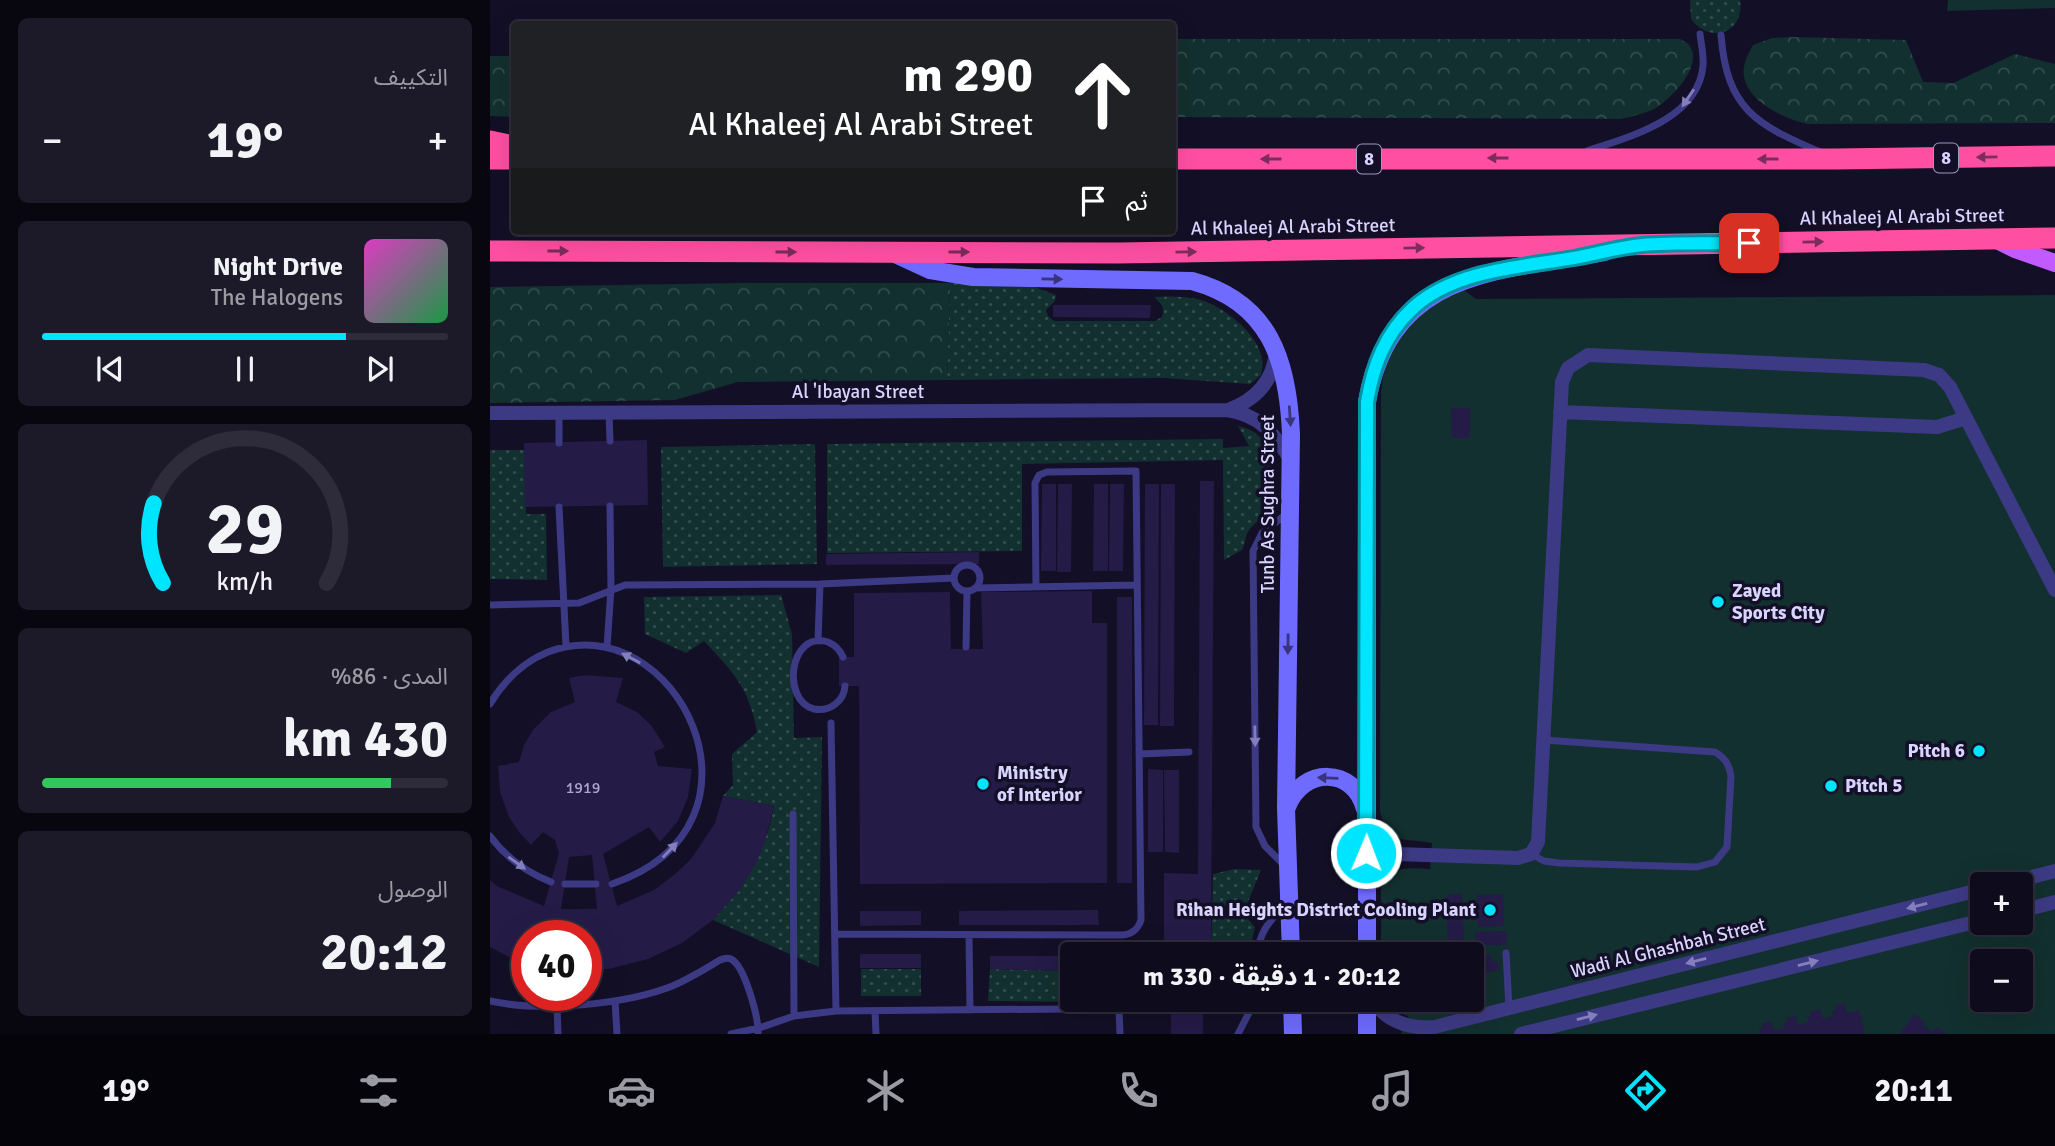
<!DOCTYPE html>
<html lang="ar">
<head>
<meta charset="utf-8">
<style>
  :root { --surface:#0e0b1c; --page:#1c1929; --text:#f1f3f6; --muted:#9b9ba3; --line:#2e2b3b; --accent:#00e5ff }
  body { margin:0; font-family:Signika,"Noto Sans Arabic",sans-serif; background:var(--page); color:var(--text); direction:rtl; height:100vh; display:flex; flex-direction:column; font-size:26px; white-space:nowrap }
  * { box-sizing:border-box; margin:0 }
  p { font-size:23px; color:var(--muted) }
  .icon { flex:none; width:38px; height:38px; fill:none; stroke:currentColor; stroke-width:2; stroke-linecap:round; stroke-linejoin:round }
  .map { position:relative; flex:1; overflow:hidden; direction:ltr }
  .side { display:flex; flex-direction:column; gap:18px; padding:18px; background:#08060f; width:490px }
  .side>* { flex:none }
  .top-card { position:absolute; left:21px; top:21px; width:665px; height:214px; border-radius:7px; box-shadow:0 7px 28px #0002,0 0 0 2px var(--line); direction:rtl; background:#202124; color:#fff; overflow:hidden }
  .tools { position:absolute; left:1480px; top:872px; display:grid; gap:14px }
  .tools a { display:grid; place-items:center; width:63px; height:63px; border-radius:7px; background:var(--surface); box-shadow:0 7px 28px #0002,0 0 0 2px var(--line); font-size:35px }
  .speed { position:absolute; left:21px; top:920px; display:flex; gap:14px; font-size:35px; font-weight:700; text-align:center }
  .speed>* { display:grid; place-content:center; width:91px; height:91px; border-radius:50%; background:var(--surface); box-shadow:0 7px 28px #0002,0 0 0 2px var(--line); line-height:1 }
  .speed .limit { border:10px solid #d22; background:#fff; color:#111 }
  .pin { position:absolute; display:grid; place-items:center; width:60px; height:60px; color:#fff; margin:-30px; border-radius:14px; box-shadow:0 4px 10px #0006 }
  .me { position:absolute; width:77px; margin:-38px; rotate:1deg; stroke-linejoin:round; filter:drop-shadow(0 0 5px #0008) }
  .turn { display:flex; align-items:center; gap:24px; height:147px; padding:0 28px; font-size:32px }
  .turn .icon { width:91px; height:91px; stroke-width:2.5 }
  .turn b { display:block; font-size:49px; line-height:60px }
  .then { display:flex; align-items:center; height:66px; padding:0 28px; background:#0003; gap:14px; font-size:26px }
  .big { font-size:52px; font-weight:700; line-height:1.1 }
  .side .card { flex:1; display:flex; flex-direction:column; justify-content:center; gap:10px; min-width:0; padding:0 24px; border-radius:10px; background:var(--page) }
  .side .dial { align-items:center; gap:0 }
  .dial svg { height:182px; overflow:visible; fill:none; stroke:var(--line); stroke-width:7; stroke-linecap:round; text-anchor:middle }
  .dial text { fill:var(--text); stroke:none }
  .song { display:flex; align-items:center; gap:21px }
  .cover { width:84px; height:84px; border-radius:10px; background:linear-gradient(135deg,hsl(310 70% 55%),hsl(140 70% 35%)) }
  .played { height:7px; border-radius:4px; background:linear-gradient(90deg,var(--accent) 75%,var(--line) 75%) }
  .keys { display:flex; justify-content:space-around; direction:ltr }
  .heat { display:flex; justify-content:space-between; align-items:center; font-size:38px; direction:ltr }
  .charge { height:10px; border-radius:5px; background:linear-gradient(90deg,#34c759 86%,var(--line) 0) }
  .trip { position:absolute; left:570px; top:942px; width:424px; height:70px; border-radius:7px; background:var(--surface); box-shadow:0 7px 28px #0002,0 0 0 2px var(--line); font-weight:700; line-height:70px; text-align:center; direction:rtl }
  .menu { display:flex; height:112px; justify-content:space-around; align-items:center; background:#06040b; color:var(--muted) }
  .menu .icon { width:49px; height:49px }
  .menu .on { color:var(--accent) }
  .menu b { font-size:32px; color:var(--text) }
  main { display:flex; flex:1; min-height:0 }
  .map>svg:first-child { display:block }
  .grass { fill:url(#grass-dots) }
  .forest { fill:url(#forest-crowns) }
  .green { fill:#12302f; fill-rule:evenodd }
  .building { fill:#241b47; fill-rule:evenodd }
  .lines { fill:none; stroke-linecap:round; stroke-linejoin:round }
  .lane { stroke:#3d3a85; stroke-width:7 }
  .street { stroke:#3d3a85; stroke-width:14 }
  .secondary { stroke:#6f6bff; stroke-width:18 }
  .primary { stroke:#c25bff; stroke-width:18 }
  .highway { stroke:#ff4fa3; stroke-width:21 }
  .oneway { fill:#837fbc }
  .oneway2 { fill:#7d2c5e }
  .oneway3 { fill:#38347d }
  .route-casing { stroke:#0095a6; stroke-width:18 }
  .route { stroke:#00e5ff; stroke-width:12 }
  .poi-dot { fill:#00e5ff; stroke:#130f26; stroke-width:2.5 }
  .labels { text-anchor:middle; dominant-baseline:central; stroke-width:7; stroke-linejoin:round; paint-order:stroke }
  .number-label { font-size:16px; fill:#aca6d1 }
  .shield { fill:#130f26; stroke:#9e99be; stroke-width:2 }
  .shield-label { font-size:18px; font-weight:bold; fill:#d9d4ff }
  .street-label { font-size:19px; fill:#d9d4ff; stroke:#130f26 }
  .poi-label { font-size:19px; font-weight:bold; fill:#d9d4ff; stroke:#130f26; text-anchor:start }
</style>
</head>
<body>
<main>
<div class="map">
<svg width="1565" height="1034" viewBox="0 0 1565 1034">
  <defs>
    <pattern id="grass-dots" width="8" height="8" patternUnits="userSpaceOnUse" patternTransform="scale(1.75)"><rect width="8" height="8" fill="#12302f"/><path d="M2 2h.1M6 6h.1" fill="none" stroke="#344d4e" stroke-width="1.8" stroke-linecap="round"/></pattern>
    <pattern id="forest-crowns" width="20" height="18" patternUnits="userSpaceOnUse" patternTransform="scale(1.75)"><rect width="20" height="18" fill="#12302f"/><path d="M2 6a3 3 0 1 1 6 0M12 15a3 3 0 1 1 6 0" fill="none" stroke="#344d4e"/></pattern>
  </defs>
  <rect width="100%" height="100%" fill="#130f26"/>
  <path class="grass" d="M1200 0H1250C1255 33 1220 45 1201 19Z
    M460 283H534L566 295 565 301 556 310 558 316 564 321H665L672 317C675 307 671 303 664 297 678 296 693 296 707 299 731 304 769 334 772 359 773 364 772 370 771 375L760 384 673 378 457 380Z
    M748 426C779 433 781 453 781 481 781 490 783 501 779 509 774 519 761 524 757 534 755 539 755 545 752 550L734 560 733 460 532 464V551L337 553V444L733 439V448L759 446Z
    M325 444 327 564 173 567 171 447Z
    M0 450H35L36 514H56L57 580 0 579Z
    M291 595 302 634 304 738 332 737 329 967 223 920C255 884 275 855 284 806L233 796 243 785 242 754 267 732C259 688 244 673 214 641L196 653 155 634 154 597Z
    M744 869 771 870 753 914 765 927 759 954H721L723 874Z
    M371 969H431V996H371Z
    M500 969 583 971V999H674V1003L498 1001Z"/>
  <path class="forest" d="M1303 37 1416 40 1433 82 1463 83 1525 54 1565 64V123L1318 124C1296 119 1258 103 1254 76 1252 65 1258 55 1263 45L1282 38Z
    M682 39H1190C1193 41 1197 42 1199 45 1215 65 1180 100 1164 109 1154 114 1142 116 1131 119L684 117Z
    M0 56H24V117L0 116Z
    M250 283H460L457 380 248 382 185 400 0 403V287Z"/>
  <path class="green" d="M1458 0H1565V8L1457 11Z
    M973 289 986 299 1565 295V1034H911L918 1016 907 1012 896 999H982V954H891V889C897 865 919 868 940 869L942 843C916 838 896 845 890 811L891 392 893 376 902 347 931 311ZM1493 884H1531V922H1493ZM1493 961H1531V999H1493Z"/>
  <path class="building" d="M563 305H661L660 318 563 317Z
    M961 408H980V438H962Z
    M157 440 158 505 35 507 34 443Z
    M710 481H724L721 954H674V873L708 874Z
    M552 484H566V571H551Z
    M568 484H582L581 572H567Z
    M604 484H618V571H603Z
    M620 484H634L633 571H619Z
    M655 484H669L668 725H654Z
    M671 484H685L684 726H670Z
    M489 552V564L336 565V554Z
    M602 591V623H617V883L370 884 369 686H349V657H364V593L460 592 461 649H493L491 592Z
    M627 597H642V883H627Z
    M96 675 133 678 126 702 147 712 161 725 175 747 164 752 168 766 202 769 198 797 188 821 170 842 159 827 113 854 127 906 164 890 184 875 201 859 225 823 233 796 284 806 275 841 267 862 249 891 223 920 192 943 158 959 119 969 96 970V936H37V962L19 957 0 947V880L7 886 54 906 69 853 65 840 53 832 41 845 29 832 19 817 10 792 8 766 29 762 34 745 43 730 61 712 85 702 79 678ZM102 855 107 909H71L79 857Z
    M658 769 673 770V852H658Z
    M674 770H689V853L675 852Z
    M972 894 974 947H958L956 895Z
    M1013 894 1014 926 988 927 987 895Z
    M608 910 609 925H469V911Z
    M370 911H431V925L370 926Z
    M1016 931 1017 945H985V932Z
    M370 954H431V968H370Z
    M982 955H1001V961H1008L1009 970 982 977Z
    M500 956H583V971L500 969Z
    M681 999H713V1034H681Z
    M1354 1003 1357 1013 1369 1010 1375 1034H1270L1269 1029 1273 1028 1272 1024 1282 1021 1284 1031 1294 1028 1293 1024 1297 1022 1296 1018 1306 1016 1308 1025 1319 1022 1317 1016H1321L1320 1012 1330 1009 1333 1019 1343 1016 1342 1011 1346 1009 1345 1006Z
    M1424 1014 1435 1022 1433 1025 1443 1032 1446 1027 1457 1034H1410Z"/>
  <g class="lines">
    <path class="lane" d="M1231 35C1237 109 1265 124 1330 152
      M1097 151C1138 137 1208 120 1213 66 1214 55 1211 44 1210 34
      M119 412 120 441
      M69 413V443
      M69 507 76 646
      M464 578a13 13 0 1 1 26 0a13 13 0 1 1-26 0Z
      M486 588 647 585
      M0 605 89 603 135 585 330 584 464 578
      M328 641 330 584
      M117 647 121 588 120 506
      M476 647 477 591
      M353 657C350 650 345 645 338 642 299 630 291 701 324 709 340 712 354 701 355 686
      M0 704C13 682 33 662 58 652 186 603 296 825 122 884
      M341 723 346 1011
      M649 754 699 752
      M303 814 304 1016
      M0 836C16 858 36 872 61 882
      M1041 854 1054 861 1069 863 1207 867 1225 862 1237 847 1241 776C1239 764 1235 758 1225 752L1054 740
      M795 866 775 846 766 827 763 551 772 533 799 512
      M75 884H106
      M345 934 633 935C643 934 648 929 651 920L646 471 557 472 549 475 545 483 546 587
      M479 935 480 1010
      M1016 953 1019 1008
      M768 954C768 932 782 919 796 903
      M0 1001C49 1012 130 1005 177 988 196 981 213 970 230 960 234 959 236 957 241 959 255 966 269 1019 268 1034
      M125 1001 127 1034
      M67 1005 68 1034
      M629 1009 630 1034
      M713 1009 762 1008
      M385 1011 386 1034
      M241 1034 269 1028 304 1016 346 1011 681 1008
      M748 1034 766 999"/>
    <path class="street" d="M738 410C766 400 783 382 786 352
      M1070 412 1447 427 1476 418
      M0 413 737 410C770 415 784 433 800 459
      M876 853 1028 858 1041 854 1048 842 1072 382 1078 368 1098 355 1434 370 1449 375 1460 387 1565 590
      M1516 884 1565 871
      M1531 911 1565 902
      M881 999C896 1021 918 1029 944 1027L1493 889
      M1031 1034 1493 920"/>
    <path class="secondary" d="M401 252 440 270 483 277 702 281C780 302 798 361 801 434L796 808 801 954
      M797 807C812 767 864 766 875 809
      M877 954V402C901 269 1006 272 1115 252
      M802 999 803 1034
      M877 999V1034"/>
    <path class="primary" d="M1505 239 1525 249 1565 263"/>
    <path class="highway" d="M0 141 24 146
      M0 159H24
      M682 159H1346L1565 156
      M0 251 628 253 1565 238"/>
  </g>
  <defs><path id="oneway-solid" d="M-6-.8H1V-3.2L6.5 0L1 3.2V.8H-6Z" transform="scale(1.75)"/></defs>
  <g class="oneway">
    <use href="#oneway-solid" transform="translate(1198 98) rotate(124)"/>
    <use href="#oneway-solid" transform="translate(141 658) rotate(-152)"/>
    <use href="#oneway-solid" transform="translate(765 736) rotate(89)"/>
    <use href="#oneway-solid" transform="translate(180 850) rotate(-46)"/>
    <use href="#oneway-solid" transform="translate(27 863) rotate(36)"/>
    <use href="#oneway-solid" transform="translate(1427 906) rotate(166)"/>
    <use href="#oneway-solid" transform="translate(1206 961) rotate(166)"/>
    <use href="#oneway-solid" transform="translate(1318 963) rotate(-14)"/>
    <use href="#oneway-solid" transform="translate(1097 1017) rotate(-14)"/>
  </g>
  <g class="oneway2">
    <use href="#oneway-solid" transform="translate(1497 157) rotate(179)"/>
    <use href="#oneway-solid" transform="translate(1008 158) rotate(180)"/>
    <use href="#oneway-solid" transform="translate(781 159) rotate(-180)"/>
    <use href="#oneway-solid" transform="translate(1278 159) rotate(-180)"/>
    <use href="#oneway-solid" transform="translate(1323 242) rotate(-1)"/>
    <use href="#oneway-solid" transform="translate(924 248) rotate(-1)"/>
    <use href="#oneway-solid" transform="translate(68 251)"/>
    <use href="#oneway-solid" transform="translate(296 252)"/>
    <use href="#oneway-solid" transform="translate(469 252)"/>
    <use href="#oneway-solid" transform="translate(696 252) rotate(-1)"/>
  </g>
  <g class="oneway3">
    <use href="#oneway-solid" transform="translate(562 279) rotate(1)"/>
    <use href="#oneway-solid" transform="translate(800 416) rotate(86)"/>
    <use href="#oneway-solid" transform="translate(798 644) rotate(91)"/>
    <use href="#oneway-solid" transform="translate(838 778) rotate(-178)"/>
  </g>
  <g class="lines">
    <g class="route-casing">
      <path id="route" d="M876 853 877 402C883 366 895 334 923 308 965 270 1031 267 1084 258 1106 254 1130 247 1152 245 1187 242 1224 244 1259 243"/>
    </g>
    <use href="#route" class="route"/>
  </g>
  <g class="poi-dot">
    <circle cx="1228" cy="602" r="7"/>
    <circle cx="1489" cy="751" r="7"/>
    <circle cx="493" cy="784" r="7"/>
    <circle cx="1341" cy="786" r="7"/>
    <circle cx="1000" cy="910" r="7"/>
  </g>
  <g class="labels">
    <g class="number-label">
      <text x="93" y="788">1919</text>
    </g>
    <g class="shield">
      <rect x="1444" y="143.5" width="24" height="29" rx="5"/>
      <rect x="867" y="144.5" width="24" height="29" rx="5"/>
    </g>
    <g class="shield-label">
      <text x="1456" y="158">8</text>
      <text x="879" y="159">8</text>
    </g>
    <g class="street-label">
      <text transform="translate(1412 217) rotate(-1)">Al Khaleej Al Arabi Street</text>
      <text transform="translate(803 227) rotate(-1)">Al Khaleej Al Arabi Street</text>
      <text x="368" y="392">Al 'Ibayan Street</text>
      <text transform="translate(778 504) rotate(-90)">Tunb As Sughra Street</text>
      <text transform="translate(1178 948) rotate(-14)">Wadi Al Ghashbah Street</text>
    </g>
    <g class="poi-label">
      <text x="1242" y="591">Zayed<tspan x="1242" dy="22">Sports City</tspan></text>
      <text x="1475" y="751" text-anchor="end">Pitch 6</text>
      <text x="507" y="773">Ministry<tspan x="507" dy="22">of Interior</tspan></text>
      <text x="1355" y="786">Pitch 5</text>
      <text x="986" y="910" text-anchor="end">Rihan Heights District Cooling Plant</text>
    </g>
  </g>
</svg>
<div class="tools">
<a>+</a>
<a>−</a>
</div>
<div class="speed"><div class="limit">40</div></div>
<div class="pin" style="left:1259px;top:243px;background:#d93025"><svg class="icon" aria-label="arrive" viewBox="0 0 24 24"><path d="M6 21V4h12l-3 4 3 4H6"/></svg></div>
<svg class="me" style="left:876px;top:853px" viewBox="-20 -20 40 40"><circle r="17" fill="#00e5ff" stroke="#fff" stroke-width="3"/><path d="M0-11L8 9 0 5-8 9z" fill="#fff"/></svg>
<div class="trip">20:12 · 1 دقيقة · 330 m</div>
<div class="top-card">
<div class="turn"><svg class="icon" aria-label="ahead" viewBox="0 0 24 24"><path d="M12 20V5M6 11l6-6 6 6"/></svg><div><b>290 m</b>Al Khaleej Al Arabi Street</div></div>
<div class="then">ثم<svg class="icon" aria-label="arrive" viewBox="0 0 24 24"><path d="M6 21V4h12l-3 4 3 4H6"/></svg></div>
</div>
</div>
<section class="side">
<div class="card"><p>التكييف</p>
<div class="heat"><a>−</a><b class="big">19°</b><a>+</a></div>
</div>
<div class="card">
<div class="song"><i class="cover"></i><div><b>Night Drive</b><p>The Halogens</p></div></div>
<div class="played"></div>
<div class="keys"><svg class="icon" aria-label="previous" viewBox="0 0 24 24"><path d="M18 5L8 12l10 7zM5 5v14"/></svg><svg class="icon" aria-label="pause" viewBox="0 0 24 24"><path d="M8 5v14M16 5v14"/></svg><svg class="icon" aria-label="next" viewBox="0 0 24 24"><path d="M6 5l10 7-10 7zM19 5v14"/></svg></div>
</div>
<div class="card dial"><svg viewBox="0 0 100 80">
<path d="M14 69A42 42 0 1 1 86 69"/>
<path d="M14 69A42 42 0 0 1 10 34" stroke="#00e5ff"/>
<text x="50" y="56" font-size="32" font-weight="700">29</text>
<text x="50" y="72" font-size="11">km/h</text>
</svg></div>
<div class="card"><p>المدى · 86%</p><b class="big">430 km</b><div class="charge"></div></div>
<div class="card"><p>الوصول</p><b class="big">20:12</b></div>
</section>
</main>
<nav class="menu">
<b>20:11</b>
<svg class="icon on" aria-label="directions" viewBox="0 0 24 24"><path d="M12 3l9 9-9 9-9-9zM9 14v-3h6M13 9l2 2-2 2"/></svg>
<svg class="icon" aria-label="music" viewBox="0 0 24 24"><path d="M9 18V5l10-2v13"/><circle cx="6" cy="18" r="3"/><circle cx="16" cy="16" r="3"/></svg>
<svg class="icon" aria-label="phone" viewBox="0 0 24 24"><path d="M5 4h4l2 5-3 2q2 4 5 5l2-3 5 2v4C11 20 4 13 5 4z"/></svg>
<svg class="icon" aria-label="climate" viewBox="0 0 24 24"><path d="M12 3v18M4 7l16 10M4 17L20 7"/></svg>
<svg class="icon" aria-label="car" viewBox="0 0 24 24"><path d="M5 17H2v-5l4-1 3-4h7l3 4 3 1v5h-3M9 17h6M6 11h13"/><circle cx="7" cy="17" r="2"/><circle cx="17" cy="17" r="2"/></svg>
<svg class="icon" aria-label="filters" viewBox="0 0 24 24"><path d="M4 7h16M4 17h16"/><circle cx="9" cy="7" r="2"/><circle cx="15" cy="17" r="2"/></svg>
<b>19°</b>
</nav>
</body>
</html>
